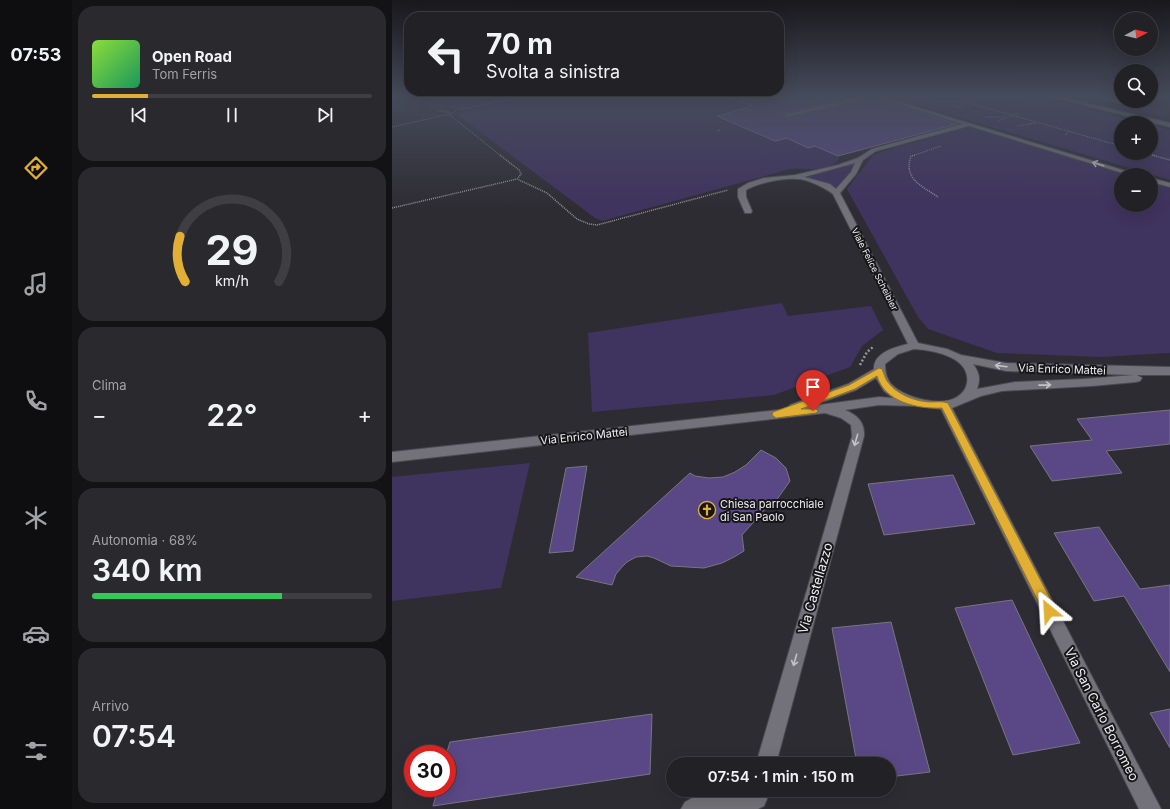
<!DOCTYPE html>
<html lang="it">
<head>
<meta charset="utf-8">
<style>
  :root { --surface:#222126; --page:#2a292e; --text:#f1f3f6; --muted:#a2a3a7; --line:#3f3e43; --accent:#e1af34 }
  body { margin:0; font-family:Inter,sans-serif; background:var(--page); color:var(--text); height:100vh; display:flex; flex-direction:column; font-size:15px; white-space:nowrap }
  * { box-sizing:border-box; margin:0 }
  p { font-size:13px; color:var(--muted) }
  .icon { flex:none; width:22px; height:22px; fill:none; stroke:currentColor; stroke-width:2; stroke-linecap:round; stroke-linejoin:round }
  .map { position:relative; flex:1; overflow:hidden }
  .drawer { display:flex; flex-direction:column; gap:6px; padding:6px; background:#131215; width:320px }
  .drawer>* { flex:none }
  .hud { position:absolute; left:12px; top:12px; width:380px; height:84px; border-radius:16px; box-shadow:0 4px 16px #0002,0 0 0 1px var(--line); background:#222126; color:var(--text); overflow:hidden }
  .needle { width:26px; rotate:83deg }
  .controls { position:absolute; left:722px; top:12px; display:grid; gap:8px }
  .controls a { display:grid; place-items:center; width:44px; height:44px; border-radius:50%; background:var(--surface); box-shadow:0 4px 16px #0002,0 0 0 1px var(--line); font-size:20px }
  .speed { position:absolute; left:12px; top:745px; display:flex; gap:8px; font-size:20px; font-weight:700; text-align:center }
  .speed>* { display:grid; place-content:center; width:52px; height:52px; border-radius:50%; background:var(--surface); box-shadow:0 4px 16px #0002,0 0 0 1px var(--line); line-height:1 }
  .speed .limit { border:6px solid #d22; background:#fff; color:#111 }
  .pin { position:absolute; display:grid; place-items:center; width:34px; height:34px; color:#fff; margin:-41px -17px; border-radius:50% 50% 50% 0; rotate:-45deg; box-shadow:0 0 4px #0007 }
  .pin .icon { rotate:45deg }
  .me { position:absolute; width:44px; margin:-22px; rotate:333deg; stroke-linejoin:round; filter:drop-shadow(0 0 3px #0008) }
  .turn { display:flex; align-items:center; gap:14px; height:84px; padding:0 16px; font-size:18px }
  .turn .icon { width:52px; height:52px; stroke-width:2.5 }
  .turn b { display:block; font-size:28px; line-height:34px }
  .big { font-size:30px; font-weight:600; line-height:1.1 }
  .drawer .card { flex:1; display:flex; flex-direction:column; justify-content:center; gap:6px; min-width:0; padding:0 14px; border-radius:16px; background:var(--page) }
  .drawer .dial { align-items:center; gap:0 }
  .dial svg { height:104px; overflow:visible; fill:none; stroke:var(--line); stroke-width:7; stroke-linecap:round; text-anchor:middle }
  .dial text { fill:var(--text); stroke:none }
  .song { display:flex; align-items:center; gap:12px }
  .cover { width:48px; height:48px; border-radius:6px; background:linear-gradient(135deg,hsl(90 70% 55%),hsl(150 70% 35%)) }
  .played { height:4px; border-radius:2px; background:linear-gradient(90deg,var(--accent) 20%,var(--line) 20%) }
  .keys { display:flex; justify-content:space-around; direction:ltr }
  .heat { display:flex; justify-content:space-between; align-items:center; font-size:22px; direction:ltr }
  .charge { height:6px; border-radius:3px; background:linear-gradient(90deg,#34c759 68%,var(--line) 0) }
  .trip { position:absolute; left:274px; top:757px; width:230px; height:40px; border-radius:20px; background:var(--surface); box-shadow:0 4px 16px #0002,0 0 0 1px var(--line); font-weight:600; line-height:40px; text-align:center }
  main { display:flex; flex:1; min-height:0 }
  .tabs { display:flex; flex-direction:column; width:72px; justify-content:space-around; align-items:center; background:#0e0d0f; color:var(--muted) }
  .tabs .icon { width:28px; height:28px }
  .tabs .active { color:var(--accent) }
  .tabs b { font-size:18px; color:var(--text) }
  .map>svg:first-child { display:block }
  .green { fill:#3f335f }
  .building { fill:#594885; stroke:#78767e }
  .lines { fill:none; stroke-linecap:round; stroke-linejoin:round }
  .minor-tunnel { stroke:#4b4950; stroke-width:5.5; stroke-dasharray:5.5 3; stroke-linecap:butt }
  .minor-casing { stroke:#4a494f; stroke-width:2 }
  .path-far2 { stroke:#97959b; stroke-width:1; stroke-dasharray:1 1; stroke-linecap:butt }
  .path-far1 { stroke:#97959b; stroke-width:1.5; stroke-dasharray:1 1; stroke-linecap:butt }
  .path { stroke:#97959b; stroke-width:2.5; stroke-dasharray:2 2; stroke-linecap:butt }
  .minor { fill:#737179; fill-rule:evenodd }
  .oneway { stroke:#c4c2c8 }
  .route { fill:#e1af34; stroke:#927222 }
  .labels { text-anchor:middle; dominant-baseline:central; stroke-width:4; stroke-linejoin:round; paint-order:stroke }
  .far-street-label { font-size:9px; fill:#efeef2; stroke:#161518 }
  .street-label { font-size:11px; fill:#efeef2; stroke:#161518 }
  .poi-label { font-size:11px; fill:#efeef2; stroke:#161518; text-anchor:start }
  .near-street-label { font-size:13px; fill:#efeef2; stroke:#161518 }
</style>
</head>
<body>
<main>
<nav class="tabs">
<b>07:53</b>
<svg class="icon active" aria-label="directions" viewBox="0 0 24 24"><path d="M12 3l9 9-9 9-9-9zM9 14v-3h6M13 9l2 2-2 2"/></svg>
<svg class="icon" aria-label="music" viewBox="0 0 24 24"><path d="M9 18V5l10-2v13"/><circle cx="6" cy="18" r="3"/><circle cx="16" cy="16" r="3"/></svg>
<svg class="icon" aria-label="phone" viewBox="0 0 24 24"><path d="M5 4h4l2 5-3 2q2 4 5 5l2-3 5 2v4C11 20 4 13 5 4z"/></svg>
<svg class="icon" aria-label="climate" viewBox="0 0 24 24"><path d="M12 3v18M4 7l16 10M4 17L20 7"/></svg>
<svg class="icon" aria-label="car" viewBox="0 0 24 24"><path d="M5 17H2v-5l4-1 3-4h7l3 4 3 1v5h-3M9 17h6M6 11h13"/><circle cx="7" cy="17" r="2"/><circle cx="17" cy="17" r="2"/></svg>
<svg class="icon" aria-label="filters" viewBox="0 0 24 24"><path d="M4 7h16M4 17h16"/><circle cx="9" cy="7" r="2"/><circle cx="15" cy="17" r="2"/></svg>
</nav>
<section class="drawer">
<div class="card">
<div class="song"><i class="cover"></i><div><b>Open Road</b><p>Tom Ferris</p></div></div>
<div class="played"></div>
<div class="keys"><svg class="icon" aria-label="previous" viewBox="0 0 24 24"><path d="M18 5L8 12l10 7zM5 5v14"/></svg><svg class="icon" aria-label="pause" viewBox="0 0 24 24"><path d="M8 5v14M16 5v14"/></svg><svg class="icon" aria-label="next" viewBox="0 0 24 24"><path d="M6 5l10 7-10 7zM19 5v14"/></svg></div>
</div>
<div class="card dial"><svg viewBox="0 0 100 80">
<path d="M14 69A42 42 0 1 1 86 69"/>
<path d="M14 69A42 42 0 0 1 10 34" stroke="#e1af34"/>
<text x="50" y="56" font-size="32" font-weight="700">29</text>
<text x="50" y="72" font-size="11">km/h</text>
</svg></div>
<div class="card"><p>Clima</p>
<div class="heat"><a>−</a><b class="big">22°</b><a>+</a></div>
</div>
<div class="card"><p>Autonomia · 68%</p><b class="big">340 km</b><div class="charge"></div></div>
<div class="card"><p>Arrivo</p><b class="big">07:54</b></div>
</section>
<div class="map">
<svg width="778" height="809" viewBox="0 0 778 809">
  <rect width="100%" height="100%" fill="#2e2c33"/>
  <path class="green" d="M27 95H38L58 110 53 114Z
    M42 95H370L385 99 325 116 359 130 402 136 446 156 447 159C438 173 412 168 398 169L210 221 203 218 67 116 66 113 71 110 68 108 60 109Z
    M499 95H639L751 123H729V153H759V125L778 130V180L495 96Z
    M745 105 777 113 769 116 737 108Z
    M578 127 735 175H729V205H759V182L778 188V353L709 357 605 353 536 329 526 317 455 189 481 155 495 150Z
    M464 163 445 188 428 180 409 177 446 169Z
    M390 303 396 316 479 306 491 330 470 346 458 367 382 395 200 412 196 333Z
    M138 463 109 588 0 601V477Z"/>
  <path class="building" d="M336 95H468L391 114V116L395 118 471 100 473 98 469 95H475L565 124 446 156 423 146 416 148 395 138 383 141 325 116 360 106 335 97Z
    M778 410V444L714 451 730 473 660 481 638 446 700 440 685 419Z
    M369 450 384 458 394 468 398 481 381 505 376 506 350 535 352 551 342 557 330 563 312 568 279 566 262 558 255 556 244 557 235 562 230 567 224 574 220 585 184 577 298 473 303 476 317 478 331 477 343 472 354 465Z
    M195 466 181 551 157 553 174 468Z
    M561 475 583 524 492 535 476 484Z
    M707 527 748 589 778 585V672L732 596 702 601 662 533Z
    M620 600 688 743 621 755 563 608Z
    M499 622 538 772 497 777V764H465L440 628Z
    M778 709V748L758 713Z
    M260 714 258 774 41 806 46 788H55V752L58 742Z"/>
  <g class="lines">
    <path class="minor-tunnel" d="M469 98 478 96"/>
    <g class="minor-casing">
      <path id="minor" d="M479 95H485L747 175H737L577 126 484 151 471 160 464 174 448 193 526 343 555 349 569 355 614 363 778 367V375H745L750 378 748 381 744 382 700 386 610 391 589 396 560 408 769 809H747L549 409 524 406 487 405 453 410C465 415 473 422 472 436L384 764H364L460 436 459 425 449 418 433 413 0 462V452L396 409 398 405 456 384 482 369C481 353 503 347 516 344L441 194C432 187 415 179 405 179 391 178 365 183 354 190V197L360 211 359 213H353L346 197V189L356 183 372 178 403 175 446 165 466 158 480 149 570 124ZM463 163 459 172 444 189 438 184 412 177ZM522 349C541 350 579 357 575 383 574 389 570 394 565 397 549 407 512 398 499 384 495 379 493 372 493 364L506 354ZM581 364 614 371 742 375 691 379 623 382 585 389C589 379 587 372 581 364ZM484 378 492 391 501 398 487 397 419 406 464 390Z
        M652 95H660L778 123V127Z
        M700 95H707L729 101H748L729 104Z
        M469 96 472 98 471 99 395 117 392 115Z
        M759 178 778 183V187L759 182Z
        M356 790H368L372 792 375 799 372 806 366 809H289L293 802 300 798Z"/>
    </g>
    <path class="path-far2" d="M25 95 46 111 59 113
      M632 98 643 101
      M543 101H571L575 95
      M570 101 729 146
      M559 105 571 108
      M593 117H612
      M606 121 626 113
      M625 126 644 123
      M0 127 58 114
      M325 131 329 130
      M674 135 677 131
      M755 153 764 156
      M109 156 58 115 65 110 138 95
      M520 156 549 146"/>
    <path class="path-far1" d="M108 155 127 170 129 174 126 178
      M523 155 519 156C511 179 530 186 546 197
      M760 155 778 160
      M0 208 125 179 155 193 185 219 197 224 205 225 336 190"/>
    <path class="path" d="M468 365 475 352 481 347"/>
    <use href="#minor" class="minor"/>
  </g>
  <defs><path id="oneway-shaft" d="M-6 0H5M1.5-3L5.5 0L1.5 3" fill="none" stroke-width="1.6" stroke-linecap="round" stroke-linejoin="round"/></defs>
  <g class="oneway">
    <use href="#oneway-shaft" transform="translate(706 164) rotate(-163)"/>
    <use href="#oneway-shaft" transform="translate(609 366) rotate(-173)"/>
    <use href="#oneway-shaft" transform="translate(653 385) rotate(-1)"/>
    <use href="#oneway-shaft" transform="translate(464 440) rotate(106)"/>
    <use href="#oneway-shaft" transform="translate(403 660) rotate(106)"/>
  </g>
  <linearGradient id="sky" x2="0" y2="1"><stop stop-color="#19181c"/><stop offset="0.46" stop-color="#464b5b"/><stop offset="1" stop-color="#464b5b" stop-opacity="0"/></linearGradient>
  <rect width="778" height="208" fill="url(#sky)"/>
  <path class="route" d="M487 368 490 369C492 373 493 378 495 381 504 394 522 401 537 402 544 402 550 401 556 403L662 606 664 611 662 615 657 617 653 615 550 408C527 409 493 403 485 376L463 389 409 409H424L426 411 424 413 384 418 380 415 381 412 457 385Z"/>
  <defs>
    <g id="church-ring" transform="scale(0.9)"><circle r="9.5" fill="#161518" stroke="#e1af34" stroke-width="1.5"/><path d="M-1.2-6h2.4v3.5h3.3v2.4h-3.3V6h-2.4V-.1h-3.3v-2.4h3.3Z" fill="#e1af34"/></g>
  </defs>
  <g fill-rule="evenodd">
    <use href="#church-ring" x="315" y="510"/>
  </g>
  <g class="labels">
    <g class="far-street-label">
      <text transform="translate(483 269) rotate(63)">Viale Felice Scheibler</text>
    </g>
    <g class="street-label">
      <text transform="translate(670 369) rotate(2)">Via Enrico Mattei</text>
      <text transform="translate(192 436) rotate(-6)">Via Enrico Mattei</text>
    </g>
    <g class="poi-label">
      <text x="328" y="504">Chiesa parrocchiale<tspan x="328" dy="13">di San Paolo</tspan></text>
    </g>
    <g class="near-street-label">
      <text transform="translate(423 588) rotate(-74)">Via Castellazzo</text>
      <text transform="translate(710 714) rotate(63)">Via San Carlo Borromeo</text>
    </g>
  </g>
</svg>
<div class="controls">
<a><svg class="needle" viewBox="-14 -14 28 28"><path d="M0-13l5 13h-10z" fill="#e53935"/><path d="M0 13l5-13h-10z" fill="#a2a3a7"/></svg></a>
<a><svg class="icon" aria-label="search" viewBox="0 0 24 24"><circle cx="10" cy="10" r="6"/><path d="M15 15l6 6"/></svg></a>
<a>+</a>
<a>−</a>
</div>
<div class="speed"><div class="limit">30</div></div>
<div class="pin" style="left:421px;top:411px;background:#d93025"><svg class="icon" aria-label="arrive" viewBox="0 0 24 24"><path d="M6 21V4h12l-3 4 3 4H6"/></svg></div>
<svg class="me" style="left:657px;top:611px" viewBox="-20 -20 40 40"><path d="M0-17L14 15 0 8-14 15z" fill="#e1af34" stroke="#fff" stroke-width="4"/></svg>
<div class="trip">07:54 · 1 min · 150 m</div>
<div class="hud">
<div class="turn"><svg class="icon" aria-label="left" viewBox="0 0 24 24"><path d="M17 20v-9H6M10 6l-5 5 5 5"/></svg><div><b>70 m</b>Svolta a sinistra</div></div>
</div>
</div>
</main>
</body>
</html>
